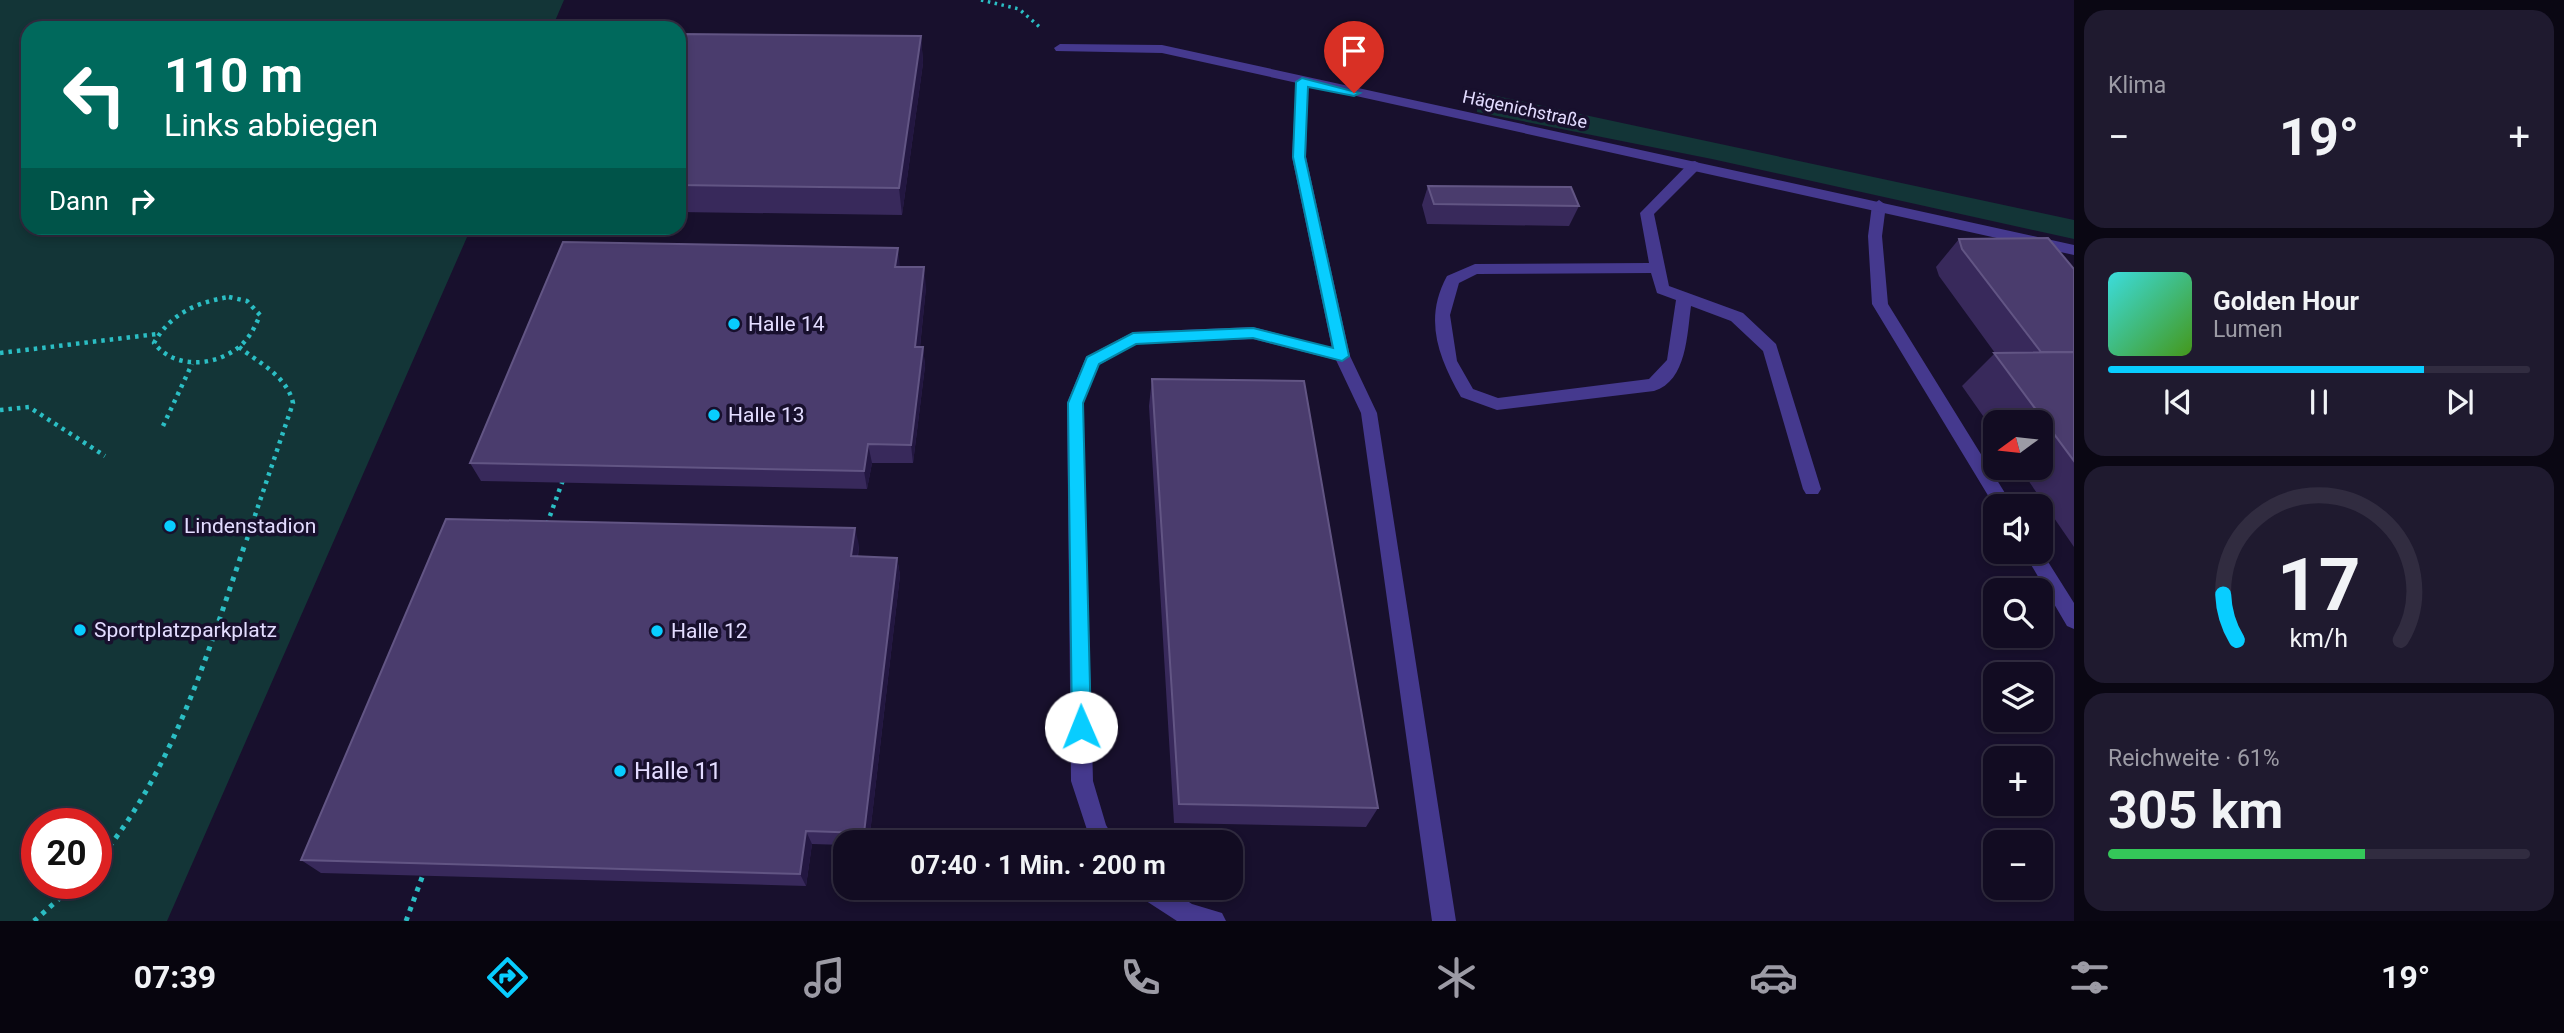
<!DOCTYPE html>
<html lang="de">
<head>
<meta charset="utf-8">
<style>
  :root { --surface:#120c22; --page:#1f1a2f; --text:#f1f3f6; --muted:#9c9ba5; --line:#312c40; --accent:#08cdff }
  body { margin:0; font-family:Roboto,sans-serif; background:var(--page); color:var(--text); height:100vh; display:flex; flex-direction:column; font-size:26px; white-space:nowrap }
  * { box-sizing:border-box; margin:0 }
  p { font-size:23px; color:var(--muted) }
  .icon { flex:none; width:38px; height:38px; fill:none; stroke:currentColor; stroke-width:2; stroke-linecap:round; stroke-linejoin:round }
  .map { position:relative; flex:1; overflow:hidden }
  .sheet { display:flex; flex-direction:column; gap:10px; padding:10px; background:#0a0713; width:490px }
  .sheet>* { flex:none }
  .banner { position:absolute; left:21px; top:21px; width:665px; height:214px; border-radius:21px; box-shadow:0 4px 10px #0003,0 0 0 2px var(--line); background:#00695c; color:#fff; overflow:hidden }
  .needle { width:46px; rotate:255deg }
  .tools { position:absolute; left:1983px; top:410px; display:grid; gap:14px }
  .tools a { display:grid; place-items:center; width:70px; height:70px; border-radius:14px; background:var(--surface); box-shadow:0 4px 10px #0003,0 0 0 2px var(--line); font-size:35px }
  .speed { position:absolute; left:21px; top:808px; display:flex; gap:14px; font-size:35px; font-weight:700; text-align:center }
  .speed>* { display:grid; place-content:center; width:91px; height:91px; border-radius:50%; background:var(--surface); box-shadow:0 4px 10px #0003,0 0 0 2px var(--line); line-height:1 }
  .speed .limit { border:10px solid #d22; background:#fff; color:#111 }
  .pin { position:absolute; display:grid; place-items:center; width:60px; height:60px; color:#fff; margin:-72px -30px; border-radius:50% 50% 50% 0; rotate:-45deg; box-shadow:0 0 7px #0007 }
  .pin .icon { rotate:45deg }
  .me { position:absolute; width:77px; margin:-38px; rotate:359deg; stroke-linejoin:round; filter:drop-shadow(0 0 5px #0008) }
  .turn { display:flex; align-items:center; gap:24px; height:147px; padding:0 28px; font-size:32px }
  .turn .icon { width:91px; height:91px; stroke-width:2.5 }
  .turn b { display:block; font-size:49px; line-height:60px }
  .then { display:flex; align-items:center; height:66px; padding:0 28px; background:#0003; gap:14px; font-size:26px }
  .big { font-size:52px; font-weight:700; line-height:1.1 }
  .sheet .widget { flex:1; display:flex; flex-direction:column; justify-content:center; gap:10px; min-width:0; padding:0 24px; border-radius:21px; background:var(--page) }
  .sheet .dial { align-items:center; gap:0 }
  .dial svg { height:182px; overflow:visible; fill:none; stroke:var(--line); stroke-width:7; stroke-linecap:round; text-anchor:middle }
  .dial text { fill:var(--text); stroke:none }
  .song { display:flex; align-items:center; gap:21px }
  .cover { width:84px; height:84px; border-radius:10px; background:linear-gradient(135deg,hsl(180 70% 55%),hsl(100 70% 35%)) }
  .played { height:7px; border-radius:4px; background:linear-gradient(90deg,var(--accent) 75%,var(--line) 75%) }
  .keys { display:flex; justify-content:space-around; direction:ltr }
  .heat { display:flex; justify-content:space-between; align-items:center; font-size:38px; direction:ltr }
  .charge { height:10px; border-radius:5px; background:linear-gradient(90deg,#34c759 61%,var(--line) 0) }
  .trip { position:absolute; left:833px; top:830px; width:410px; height:70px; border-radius:21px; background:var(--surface); box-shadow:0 4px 10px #0003,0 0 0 2px var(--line); font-weight:700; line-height:70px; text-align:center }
  .menu { display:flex; height:112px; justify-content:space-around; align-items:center; background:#07050e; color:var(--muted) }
  .menu .icon { width:49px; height:49px }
  .menu .current { color:var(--accent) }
  .menu b { font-size:32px; color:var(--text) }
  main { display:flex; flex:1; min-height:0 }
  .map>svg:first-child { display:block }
  .green { fill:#133537; fill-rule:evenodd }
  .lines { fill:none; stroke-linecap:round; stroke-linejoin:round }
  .path-far2 { stroke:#2bbec4; stroke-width:3.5; stroke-dasharray:2.5 4.5; stroke-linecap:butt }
  .path-far1 { stroke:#2bbec4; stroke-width:4.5; stroke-dasharray:3.5 5; stroke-linecap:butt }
  .path { stroke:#2bbec4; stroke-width:5; stroke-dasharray:4.5 6; stroke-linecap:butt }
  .service { fill:#45398e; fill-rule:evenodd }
  .minor { fill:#45398e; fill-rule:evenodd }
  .wall { fill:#38295b }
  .shaded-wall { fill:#231741 }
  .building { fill:#4a3c6d; stroke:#625584; stroke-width:2 }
  .route { fill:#08cdff; stroke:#0585a6; stroke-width:2 }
  .poi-dot { fill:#08cdff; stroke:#18102d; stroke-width:2.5 }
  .labels { text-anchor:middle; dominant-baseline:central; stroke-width:7; stroke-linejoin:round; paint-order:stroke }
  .far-street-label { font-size:18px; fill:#e3dcff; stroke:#18102d }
  .poi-label { font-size:21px; fill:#e3dcff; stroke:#18102d; text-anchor:start }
  .near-poi-label { font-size:24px; fill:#e3dcff; stroke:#18102d; text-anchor:start }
</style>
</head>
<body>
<main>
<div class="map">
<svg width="2074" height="921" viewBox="0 0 2074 921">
  <rect width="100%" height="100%" fill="#18102d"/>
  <path class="green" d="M0 0H564L552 28H28V228H471L167 921H0ZM96 824V884H37V824Z
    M1478 92 2074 220V239L1712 159 1477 112Z"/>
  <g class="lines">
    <path class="path-far2" d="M981 0 1019 9 1042 29"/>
    <path class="path-far1" d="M229 297 247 301 260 315C255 327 249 339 239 347 214 367 174 369 154 343 170 314 197 302 229 297Z
      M239 347C259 363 287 376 293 403L245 545
      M0 353 157 334
      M0 410 29 407 105 456
      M163 426 192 364
      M547 524 563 480"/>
    <path class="path" d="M96 863C173 772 207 655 245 544
      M34 921 76 884
      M406 921 424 872"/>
    <path class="service" d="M1302 78 1308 82 1306 157 1350 356 1377 413 1456 921H1432L1361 413 1336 360 1253 339 1136 344 1099 365 1083 403 1093 781 1106 825 1116 842H1091L1071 781 1067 403 1086 357 1133 332 1253 327 1332 348 1292 157 1296 82Z
      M1695 161 1702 165 1700 168 1654 214 1669 286 1743 313 1776 344 1821 489 1818 494H1806L1803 489 1763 351 1731 321 1691 306C1687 334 1687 381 1654 391L1497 410 1461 397C1439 358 1423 320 1447 276L1475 264 1649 263 1640 213 1690 162ZM1651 273 1657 293 1676 300 1667 360 1649 379 1498 398 1473 389 1457 361 1450 315 1459 283 1477 274Z
      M1879 200 1886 205 1882 236 1888 304 2013 506 1995 507 1872 304 1868 236 1872 205Z
      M2040 549 2074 603V629L2067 626 2023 551H2040Z
      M1134 887H1166L1192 904 1222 913 1226 921H1177L1137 895Z"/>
    <path class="minor" d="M1060 44 1162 45 2074 245V255L1162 53 1056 51 1054 48Z"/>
  </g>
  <path class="wall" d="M679 34 921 36 923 63 902 215 679 212Z
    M1428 186 1579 206 1569 226 1427 224 1422 205Z
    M1959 239 2074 269V547L2019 467H2040V422H1995V433L1962 386 1995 353 1939 276 1936 267Z
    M900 267 926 287 920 347H923L925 366 913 463H872L867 489 481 481 470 463Z
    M1152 379 1378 808 1366 827 1174 823 1149 406Z
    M859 545 858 557 897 558 900 575 869 842H845V845L812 844 806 886 321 873 301 860Z"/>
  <path class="shaded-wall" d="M921 36 923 63 902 215 899 188Z
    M898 248 900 267H895Z
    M924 267 926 287 918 366 915 347Z
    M923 347 925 366 913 463 911 445Z
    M868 444 872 463 867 489 864 471Z
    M855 528 859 545 855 574 851 556Z
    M897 558 900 575 869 842H867L864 833Z
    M806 831 812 844 806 886 800 874Z"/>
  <path class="building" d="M679 34 921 36 899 188 679 185Z
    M1428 186 1571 187 1579 206 1434 204Z
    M2048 238 2074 269V352H2041L1962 249 1959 239Z
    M563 242 898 248 895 267H924L915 347H923L911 445 868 444 864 471 470 463Z
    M2074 352V461L1994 353Z
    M1152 379 1304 381 1378 808 1179 804Z
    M446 519 855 528 851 556 897 558 864 833 806 831 800 874 301 860Z"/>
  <path class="route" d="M1302 78 1360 93 1354 96 1308 87 1305 157 1349 356 1342 361 1253 338 1136 344 1099 364 1083 403 1091 727 1088 733 1081 735 1074 733 1072 727 1068 403 1087 357 1133 333 1253 328 1333 348 1293 157 1296 82Z"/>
  <g class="poi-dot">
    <circle cx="734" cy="324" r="7"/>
    <circle cx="714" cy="415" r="7"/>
    <circle cx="170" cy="526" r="7"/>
    <circle cx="80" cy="630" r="7"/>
    <circle cx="657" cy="631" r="7"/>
    <circle cx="620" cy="771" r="7"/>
  </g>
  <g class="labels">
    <g class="far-street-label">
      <text transform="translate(1525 109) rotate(12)">Hägenichstraße</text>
    </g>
    <g class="poi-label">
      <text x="748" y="324">Halle 14</text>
      <text x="728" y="415">Halle 13</text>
      <text x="184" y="526">Lindenstadion</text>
      <text x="94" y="630">Sportplatzparkplatz</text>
      <text x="671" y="631">Halle 12</text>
    </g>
    <g class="near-poi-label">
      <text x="634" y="771">Halle 11</text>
    </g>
  </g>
</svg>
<div class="tools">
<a><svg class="needle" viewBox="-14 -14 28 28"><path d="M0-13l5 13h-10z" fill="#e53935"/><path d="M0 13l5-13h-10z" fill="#9c9ba5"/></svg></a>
<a><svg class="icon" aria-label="sound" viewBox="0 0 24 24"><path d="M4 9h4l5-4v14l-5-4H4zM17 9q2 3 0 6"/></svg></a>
<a><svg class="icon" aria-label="search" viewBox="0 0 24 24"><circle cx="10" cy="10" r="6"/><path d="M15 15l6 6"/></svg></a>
<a><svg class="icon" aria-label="layers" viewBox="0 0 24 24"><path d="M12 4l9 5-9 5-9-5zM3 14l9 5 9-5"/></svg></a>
<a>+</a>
<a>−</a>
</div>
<div class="speed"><div class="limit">20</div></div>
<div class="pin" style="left:1354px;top:93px;background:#d93025"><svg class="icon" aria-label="arrive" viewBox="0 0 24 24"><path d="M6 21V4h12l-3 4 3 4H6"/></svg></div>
<svg class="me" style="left:1081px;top:727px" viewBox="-20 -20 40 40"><circle r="19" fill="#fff"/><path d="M0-13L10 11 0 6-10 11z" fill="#08cdff"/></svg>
<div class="trip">07:40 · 1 Min. · 200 m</div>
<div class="banner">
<div class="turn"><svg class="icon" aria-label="left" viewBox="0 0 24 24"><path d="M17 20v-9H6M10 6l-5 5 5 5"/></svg><div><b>110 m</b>Links abbiegen</div></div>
<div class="then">Dann<svg class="icon" aria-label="right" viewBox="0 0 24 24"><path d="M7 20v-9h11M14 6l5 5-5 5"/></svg></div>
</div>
</div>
<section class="sheet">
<div class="widget"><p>Klima</p>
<div class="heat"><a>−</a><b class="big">19°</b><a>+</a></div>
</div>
<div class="widget">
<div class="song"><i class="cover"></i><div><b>Golden Hour</b><p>Lumen</p></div></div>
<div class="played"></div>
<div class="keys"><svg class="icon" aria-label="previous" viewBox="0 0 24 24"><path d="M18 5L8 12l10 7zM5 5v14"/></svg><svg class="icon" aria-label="pause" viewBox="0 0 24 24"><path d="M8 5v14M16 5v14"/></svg><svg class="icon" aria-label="next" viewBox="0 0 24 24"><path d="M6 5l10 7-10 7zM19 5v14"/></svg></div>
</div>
<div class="widget dial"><svg viewBox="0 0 100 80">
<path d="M14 69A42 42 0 1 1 86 69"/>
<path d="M14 69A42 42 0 0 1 8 49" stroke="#08cdff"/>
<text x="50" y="56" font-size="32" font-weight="700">17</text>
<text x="50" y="72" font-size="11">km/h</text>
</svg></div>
<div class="widget"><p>Reichweite · 61%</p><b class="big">305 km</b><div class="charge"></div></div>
</section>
</main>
<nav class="menu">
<b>07:39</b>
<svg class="icon current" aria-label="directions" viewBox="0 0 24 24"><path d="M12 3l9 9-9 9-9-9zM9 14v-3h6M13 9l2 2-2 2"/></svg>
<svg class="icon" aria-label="music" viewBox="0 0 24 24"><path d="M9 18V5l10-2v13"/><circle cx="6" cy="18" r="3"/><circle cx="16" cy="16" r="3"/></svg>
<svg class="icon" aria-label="phone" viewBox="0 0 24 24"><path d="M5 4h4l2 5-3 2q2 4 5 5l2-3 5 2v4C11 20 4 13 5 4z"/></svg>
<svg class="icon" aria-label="climate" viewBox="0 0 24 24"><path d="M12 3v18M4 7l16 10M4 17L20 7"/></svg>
<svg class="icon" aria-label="car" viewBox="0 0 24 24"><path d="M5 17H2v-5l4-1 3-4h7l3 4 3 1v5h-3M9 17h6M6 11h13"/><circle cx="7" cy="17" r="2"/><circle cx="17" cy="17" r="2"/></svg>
<svg class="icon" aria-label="filters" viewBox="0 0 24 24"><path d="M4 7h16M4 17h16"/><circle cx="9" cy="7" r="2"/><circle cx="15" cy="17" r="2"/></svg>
<b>19°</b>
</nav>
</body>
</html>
